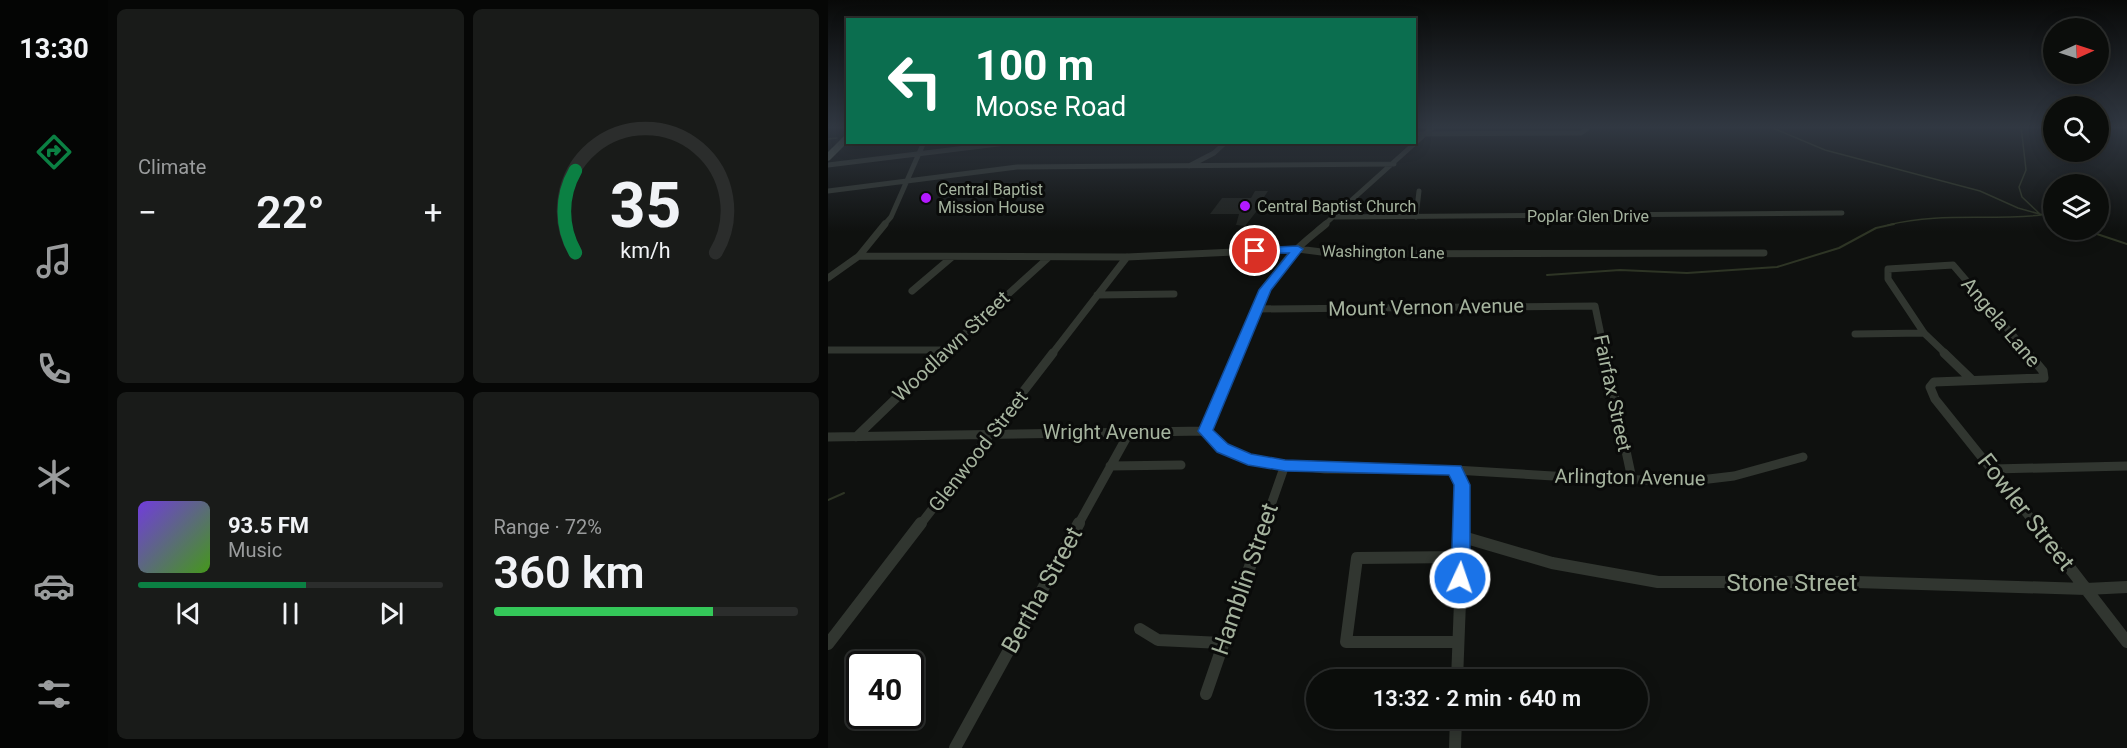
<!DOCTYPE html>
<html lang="en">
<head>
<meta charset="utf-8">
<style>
  :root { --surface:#0b0d0b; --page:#191b19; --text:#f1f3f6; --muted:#9a9c9d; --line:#2b2d2c; --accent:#0b8043 }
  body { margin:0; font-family:Roboto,sans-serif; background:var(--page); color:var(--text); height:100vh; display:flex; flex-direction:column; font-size:22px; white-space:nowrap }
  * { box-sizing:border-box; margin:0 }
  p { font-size:20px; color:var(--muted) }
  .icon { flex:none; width:33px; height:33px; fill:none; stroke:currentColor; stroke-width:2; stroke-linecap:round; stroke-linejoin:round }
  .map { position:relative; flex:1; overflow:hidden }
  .drawer { display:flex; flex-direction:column; gap:9px; padding:9px; background:#060706; width:720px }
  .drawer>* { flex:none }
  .top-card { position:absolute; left:18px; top:18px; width:570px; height:126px; border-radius:0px; box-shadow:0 3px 15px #0003,0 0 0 2px var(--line); background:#0b6e4f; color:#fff; overflow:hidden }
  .needle { width:39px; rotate:87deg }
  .controls { position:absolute; left:1215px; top:18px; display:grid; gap:12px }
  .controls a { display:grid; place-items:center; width:66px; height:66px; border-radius:50%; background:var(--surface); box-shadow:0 3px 15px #0003,0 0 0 2px var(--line); font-size:30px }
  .speed { position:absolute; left:18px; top:651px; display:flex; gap:12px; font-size:30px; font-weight:700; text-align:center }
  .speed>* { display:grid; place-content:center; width:78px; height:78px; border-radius:50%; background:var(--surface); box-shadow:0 3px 15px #0003,0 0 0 2px var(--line); line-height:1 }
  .speed .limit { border:3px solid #111; border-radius:9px; background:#fff; color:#111 }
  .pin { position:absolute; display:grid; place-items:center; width:51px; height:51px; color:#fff; margin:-26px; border:3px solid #fff; border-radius:50%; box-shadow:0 2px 6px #0007 }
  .me { position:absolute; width:66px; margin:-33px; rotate:3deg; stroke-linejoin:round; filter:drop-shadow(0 0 4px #0008) }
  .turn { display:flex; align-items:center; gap:21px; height:126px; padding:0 30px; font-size:27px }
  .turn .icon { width:78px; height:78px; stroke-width:2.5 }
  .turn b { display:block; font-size:42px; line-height:51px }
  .big { font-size:45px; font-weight:600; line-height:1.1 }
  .drawer .widget { flex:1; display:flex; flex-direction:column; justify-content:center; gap:9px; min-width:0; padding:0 21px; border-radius:9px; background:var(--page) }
  .drawer .dial { align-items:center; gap:0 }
  .dial svg { height:156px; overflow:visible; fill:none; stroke:var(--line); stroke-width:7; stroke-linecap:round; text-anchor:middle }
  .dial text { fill:var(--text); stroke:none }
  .song { display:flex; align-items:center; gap:18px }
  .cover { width:72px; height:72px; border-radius:9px; background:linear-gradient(135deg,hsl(260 70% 55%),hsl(100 70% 35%)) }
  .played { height:6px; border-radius:3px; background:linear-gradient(90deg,var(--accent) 55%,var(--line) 55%) }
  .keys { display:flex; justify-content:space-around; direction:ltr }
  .heat { display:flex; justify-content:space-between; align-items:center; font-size:33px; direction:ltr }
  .charge { height:9px; border-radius:4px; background:linear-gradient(90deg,#34c759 72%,var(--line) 0) }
  .drawer .tiles { flex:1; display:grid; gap:9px; grid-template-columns:repeat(2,1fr) }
  .trip { position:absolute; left:478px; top:669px; width:342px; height:60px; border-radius:30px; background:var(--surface); box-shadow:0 3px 15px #0003,0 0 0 2px var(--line); font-weight:600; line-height:60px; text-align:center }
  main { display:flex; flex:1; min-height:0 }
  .tab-bar { display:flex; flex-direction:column; width:108px; justify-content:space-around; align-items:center; background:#040504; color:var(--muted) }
  .tab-bar .icon { width:42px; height:42px }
  .tab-bar .on { color:var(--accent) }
  .tab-bar b { font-size:27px; color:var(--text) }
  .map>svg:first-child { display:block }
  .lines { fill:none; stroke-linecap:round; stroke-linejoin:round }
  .stream-far1 { stroke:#2e3525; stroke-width:1.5 }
  .stream { stroke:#2e3525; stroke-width:2 }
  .building { fill:#1f221f }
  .minor-far3 { stroke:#313630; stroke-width:5 }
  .minor-far2 { stroke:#313630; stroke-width:7 }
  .minor-far1 { stroke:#313630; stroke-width:9 }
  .minor { stroke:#313630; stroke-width:12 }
  .major { stroke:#4d554b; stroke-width:7 }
  .route { fill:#1a73e8; stroke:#114b97; stroke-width:1.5 }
  .poi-dot { fill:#b319ff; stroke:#0a0b0a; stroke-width:2 }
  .labels { text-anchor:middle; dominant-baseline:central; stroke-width:6; stroke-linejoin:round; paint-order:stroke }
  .far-poi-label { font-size:16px; fill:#a5b39e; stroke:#0a0b0a; text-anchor:start }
  .far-street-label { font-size:16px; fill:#a5b39e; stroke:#0a0b0a }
  .street-label { font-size:20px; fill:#a5b39e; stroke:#0a0b0a }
  .near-street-label { font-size:24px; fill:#a5b39e; stroke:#0a0b0a }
</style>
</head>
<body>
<main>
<nav class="tab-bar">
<b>13:30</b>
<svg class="icon on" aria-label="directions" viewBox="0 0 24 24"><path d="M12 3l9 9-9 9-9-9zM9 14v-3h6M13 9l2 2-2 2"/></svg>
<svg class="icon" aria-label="music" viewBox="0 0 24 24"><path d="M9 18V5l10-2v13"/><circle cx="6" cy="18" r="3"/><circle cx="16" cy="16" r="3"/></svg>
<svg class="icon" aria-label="phone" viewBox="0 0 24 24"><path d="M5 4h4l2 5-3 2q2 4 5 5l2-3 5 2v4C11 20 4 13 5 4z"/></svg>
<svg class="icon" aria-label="climate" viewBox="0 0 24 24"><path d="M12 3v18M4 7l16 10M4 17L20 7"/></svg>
<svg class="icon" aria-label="car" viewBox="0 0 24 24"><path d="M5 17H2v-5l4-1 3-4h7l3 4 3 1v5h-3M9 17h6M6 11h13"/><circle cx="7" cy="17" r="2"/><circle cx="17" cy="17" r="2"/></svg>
<svg class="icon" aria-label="filters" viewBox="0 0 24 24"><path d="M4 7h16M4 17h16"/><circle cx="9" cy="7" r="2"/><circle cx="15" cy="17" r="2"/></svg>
</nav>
<section class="drawer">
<div class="tiles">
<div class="widget"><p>Climate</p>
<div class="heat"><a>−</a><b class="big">22°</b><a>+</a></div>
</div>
<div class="widget dial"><svg viewBox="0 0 100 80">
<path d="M14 69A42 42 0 1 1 86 69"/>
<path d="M14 69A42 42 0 0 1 14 27" stroke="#0b8043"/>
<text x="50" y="56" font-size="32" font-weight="700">35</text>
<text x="50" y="72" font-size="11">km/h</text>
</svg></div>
<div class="widget">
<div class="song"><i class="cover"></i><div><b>93.5 FM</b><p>Music</p></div></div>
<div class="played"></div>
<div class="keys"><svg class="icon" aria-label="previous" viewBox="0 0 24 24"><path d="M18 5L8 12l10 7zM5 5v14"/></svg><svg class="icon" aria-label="pause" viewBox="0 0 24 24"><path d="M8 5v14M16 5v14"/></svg><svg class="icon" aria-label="next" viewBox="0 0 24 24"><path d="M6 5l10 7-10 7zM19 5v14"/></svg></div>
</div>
<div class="widget"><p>Range · 72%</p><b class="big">360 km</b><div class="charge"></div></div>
</div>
</section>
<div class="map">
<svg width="1299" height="748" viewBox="0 0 1299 748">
  <rect width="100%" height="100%" fill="#0f110f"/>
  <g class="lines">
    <path class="stream-far1" d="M940 126 997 150 1152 191 1190 208 1226 218
      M1193 126 1198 170 1191 187 1194 197 1213 215
      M0 139 9 138
      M1060 225C1114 212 1159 221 1213 215"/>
    <path class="stream" d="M1257 230 1299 244
      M719 275 792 270 859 273 949 267 1011 248 1048 228 1066 224
      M0 500 16 493"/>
  </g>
  <path class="building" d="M427 191H440L434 200 449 209 428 212 417 226 408 225 411 214H382L394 198H423Z"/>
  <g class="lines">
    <path class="minor-far3" d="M586 134 753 133 759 129 757 126
      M0 165 186 142
      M361 166 386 153 398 142
      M0 191 189 167 566 164
      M507 217 1014 213
      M588 217 591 191
      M56 225 63 217 96 142
      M496 225 606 126"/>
    <path class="minor-far2" d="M31 256 299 257 470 249 509 254 936 253
      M0 278 31 256 57 224
      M84 291 124 257
      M269 295 346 294
      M428 309 767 306 777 354
      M1027 334 1096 333
      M0 350H117
      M114 354 220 258
      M224 354 299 257
      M407 354C421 321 436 286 459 259 470 246 485 235 498 224
      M1118 354 1096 333 1060 279V269L1125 265 1201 354"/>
    <path class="minor-far1" d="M408 353 377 431 397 449 422 460 497 469 627 470 775 479 864 481 906 476 975 457
      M777 353 804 479
      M1116 353 1144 380
      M1200 353 1215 371 1216 378 1106 382 1102 387 1107 399 1208 525
      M0 437 377 431
      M28 437 115 353
      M282 466 353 465
      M1165 469 1299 466
      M627 470 634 485 635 525
      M92 525 225 353
      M250 525 301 433
      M436 525 457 465"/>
    <path class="minor" d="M1207 523 1299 642
      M635 537 724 563 830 582H1028L1258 589 1299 587
      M312 629 330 640 394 643
      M630 642H518L529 558 633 557
      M0 644 93 523
      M629 680 635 523
      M378 694 437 523
      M127 748 251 523
      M627 748 628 718"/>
    <path class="major" d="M0 157 20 137"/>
  </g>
  <linearGradient id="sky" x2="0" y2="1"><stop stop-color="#080908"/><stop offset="0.55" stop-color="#313842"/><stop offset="1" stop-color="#313842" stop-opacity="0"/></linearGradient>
  <rect width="1299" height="231" fill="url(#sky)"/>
  <path class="route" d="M470 246 475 249 443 290 385 430 400 444 423 454 457 460 633 466 642 485V578L639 584 632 586 626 584 623 578 626 485 621 475 457 471 420 465 389 452 370 431 431 290 461 253 427 254 422 251 427 248Z"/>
  <g class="poi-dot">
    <circle cx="98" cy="198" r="6"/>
    <circle cx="417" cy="206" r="6"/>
  </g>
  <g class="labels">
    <g class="far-poi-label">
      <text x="110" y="189">Central Baptist<tspan x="110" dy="18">Mission House</tspan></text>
      <text x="429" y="206">Central Baptist Church</text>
    </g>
    <g class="far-street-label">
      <text x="760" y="216">Poplar Glen Drive</text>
      <text transform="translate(555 252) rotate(1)">Washington Lane</text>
    </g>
    <g class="street-label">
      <text transform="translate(598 307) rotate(-1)">Mount Vernon Avenue</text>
      <text transform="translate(1173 322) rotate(50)">Angela Lane</text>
      <text transform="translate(123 346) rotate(-43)">Woodlawn Street</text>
      <text transform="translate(785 393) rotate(78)">Fairfax Street</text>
      <text x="279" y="432">Wright Avenue</text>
      <text transform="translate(150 451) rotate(-52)">Glenwood Street</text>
      <text transform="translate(802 477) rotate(1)">Arlington Avenue</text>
    </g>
    <g class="near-street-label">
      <text transform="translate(1198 512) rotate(52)">Fowler Street</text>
      <text transform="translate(417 579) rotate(-71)">Hamblin Street</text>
      <text x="964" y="583">Stone Street</text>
      <text transform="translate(214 590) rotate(-61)">Bertha Street</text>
    </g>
  </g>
</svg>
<div class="controls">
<a><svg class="needle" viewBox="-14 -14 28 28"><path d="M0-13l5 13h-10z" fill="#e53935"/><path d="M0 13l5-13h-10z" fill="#9a9c9d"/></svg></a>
<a><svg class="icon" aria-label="search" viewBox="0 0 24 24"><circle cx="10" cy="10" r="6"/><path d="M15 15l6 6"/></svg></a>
<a><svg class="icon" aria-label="layers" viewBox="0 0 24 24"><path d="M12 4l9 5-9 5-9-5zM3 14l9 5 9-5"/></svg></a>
</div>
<div class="speed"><div class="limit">40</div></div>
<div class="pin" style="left:427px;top:251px;background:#d93025"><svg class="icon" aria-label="arrive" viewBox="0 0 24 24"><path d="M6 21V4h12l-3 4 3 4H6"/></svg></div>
<svg class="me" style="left:632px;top:578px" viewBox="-20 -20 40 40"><circle r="17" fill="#1a73e8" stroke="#fff" stroke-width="3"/><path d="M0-11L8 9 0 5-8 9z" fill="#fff"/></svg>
<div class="trip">13:32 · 2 min · 640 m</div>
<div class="top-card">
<div class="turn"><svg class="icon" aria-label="left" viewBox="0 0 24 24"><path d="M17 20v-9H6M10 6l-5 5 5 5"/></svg><div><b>100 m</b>Moose Road</div></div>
</div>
</div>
</main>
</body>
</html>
